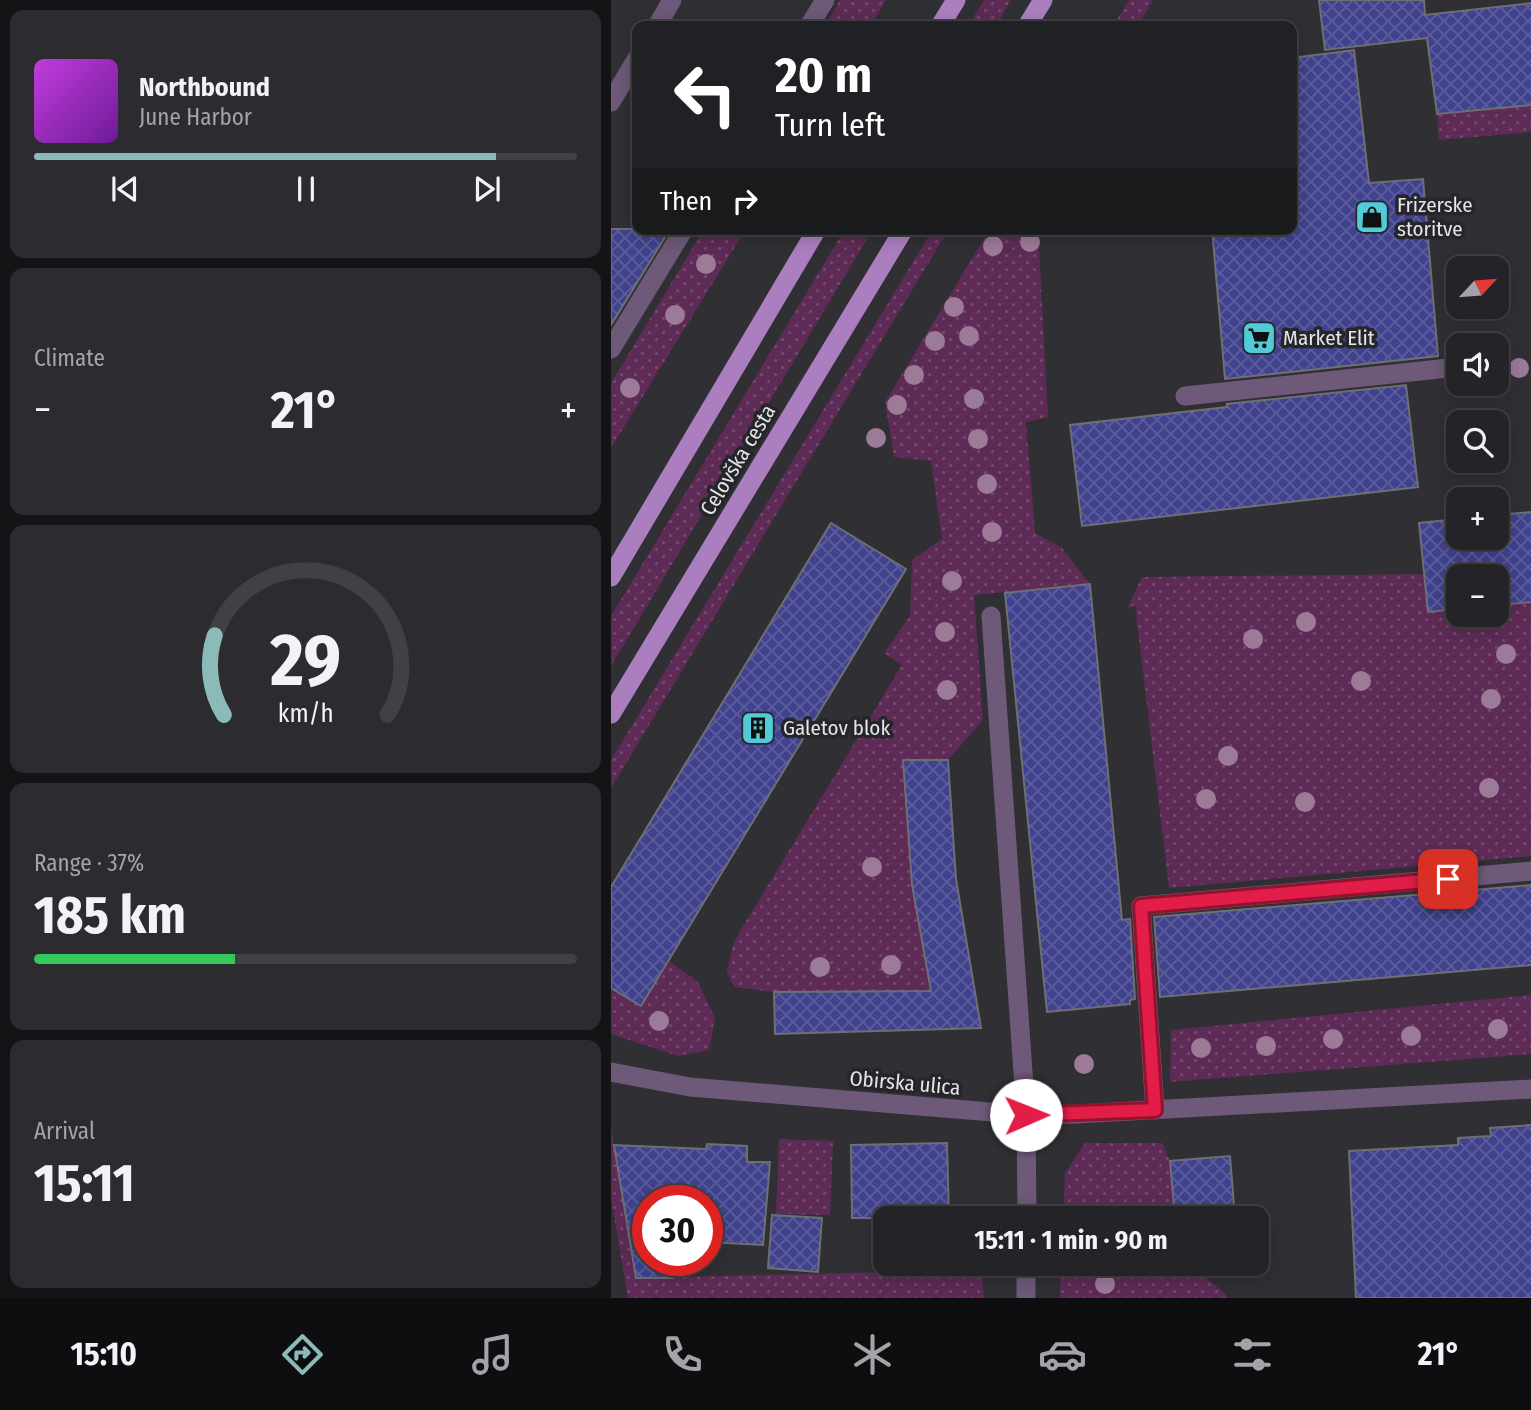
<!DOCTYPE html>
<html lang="en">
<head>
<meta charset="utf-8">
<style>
  :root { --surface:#242327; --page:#2c2b2f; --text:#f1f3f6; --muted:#a3a4a7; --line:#414044; --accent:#8bbbb9 }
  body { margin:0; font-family:"Fira Sans Condensed",sans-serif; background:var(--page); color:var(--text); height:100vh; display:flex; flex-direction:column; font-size:26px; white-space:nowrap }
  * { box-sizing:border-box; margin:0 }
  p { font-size:23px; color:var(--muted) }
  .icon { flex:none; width:38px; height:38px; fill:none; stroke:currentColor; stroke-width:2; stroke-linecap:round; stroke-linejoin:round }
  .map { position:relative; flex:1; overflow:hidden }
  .drawer { display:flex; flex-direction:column; gap:10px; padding:10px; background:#141315; width:611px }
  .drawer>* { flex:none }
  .guide { position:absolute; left:21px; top:21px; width:665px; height:214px; border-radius:14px; box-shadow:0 4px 18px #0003,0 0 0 2px var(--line); background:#202124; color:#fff; overflow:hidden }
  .needle { width:46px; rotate:64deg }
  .tools { position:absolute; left:835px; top:256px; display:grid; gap:14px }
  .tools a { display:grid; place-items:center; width:63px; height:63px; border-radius:14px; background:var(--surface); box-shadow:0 4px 18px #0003,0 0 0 2px var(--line); font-size:35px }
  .speed { position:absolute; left:21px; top:1185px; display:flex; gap:14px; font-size:35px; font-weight:700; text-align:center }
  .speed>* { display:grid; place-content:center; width:91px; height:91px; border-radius:50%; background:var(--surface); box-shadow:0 4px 18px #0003,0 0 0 2px var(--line); line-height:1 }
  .speed .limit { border:10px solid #d22; background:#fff; color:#111 }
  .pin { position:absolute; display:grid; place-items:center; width:60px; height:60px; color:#fff; margin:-30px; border-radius:14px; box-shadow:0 4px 10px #0006 }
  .me { position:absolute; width:77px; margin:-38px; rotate:89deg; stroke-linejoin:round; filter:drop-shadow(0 0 5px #0008) }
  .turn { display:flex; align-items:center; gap:24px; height:147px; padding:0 28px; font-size:32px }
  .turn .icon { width:91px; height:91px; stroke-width:2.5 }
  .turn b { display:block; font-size:49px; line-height:60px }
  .then { display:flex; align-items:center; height:66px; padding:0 28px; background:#0003; gap:14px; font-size:26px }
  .big { font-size:52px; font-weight:700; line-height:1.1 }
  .drawer .card { flex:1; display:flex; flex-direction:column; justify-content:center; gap:10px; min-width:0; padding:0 24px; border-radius:14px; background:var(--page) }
  .drawer .dial { align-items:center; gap:0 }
  .dial svg { height:182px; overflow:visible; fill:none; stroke:var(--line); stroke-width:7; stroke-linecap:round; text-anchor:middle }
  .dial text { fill:var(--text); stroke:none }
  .song { display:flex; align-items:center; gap:21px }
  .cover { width:84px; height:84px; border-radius:10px; background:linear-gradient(135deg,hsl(290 70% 55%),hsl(280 70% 35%)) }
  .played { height:7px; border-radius:4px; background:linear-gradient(90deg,var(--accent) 85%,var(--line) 85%) }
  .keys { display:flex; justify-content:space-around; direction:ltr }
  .heat { display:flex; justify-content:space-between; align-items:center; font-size:38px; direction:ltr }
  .charge { height:10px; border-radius:5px; background:linear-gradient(90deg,#34c759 37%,var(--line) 0) }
  .trip { position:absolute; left:262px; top:1206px; width:396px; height:70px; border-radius:14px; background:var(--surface); box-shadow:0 4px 18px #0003,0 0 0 2px var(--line); font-weight:700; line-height:70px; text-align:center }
  .tabs { display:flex; height:112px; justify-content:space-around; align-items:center; background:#0e0e10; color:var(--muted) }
  .tabs .icon { width:49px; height:49px }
  .tabs .on { color:var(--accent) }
  .tabs b { font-size:32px; color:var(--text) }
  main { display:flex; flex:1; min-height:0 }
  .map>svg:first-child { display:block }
  .grass { fill:url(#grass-dots) }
  .building { fill:url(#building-cross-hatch); stroke:#6e6f75; stroke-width:2 }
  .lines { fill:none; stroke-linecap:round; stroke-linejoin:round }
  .service { stroke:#6e5978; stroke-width:19 }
  .minor { stroke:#6e5978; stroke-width:19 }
  .primary { stroke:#ab7fbf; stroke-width:19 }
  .tree { fill:#9c7b98 }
  .route-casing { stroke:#92132f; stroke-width:18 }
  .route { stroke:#e11d48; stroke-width:12 }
  .labels { text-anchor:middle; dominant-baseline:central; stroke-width:7; stroke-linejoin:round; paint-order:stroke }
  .poi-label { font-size:21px; fill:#e5e4e8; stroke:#26252a; text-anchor:start }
  .street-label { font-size:21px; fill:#e5e4e8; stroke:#26252a }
</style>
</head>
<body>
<main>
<section class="drawer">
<div class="card">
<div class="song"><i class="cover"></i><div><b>Northbound</b><p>June Harbor</p></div></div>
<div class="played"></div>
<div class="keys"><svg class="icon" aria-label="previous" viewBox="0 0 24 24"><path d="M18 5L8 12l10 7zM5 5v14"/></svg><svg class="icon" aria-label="pause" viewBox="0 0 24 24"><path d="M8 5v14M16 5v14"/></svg><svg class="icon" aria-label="next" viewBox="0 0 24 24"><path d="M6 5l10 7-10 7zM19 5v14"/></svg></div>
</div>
<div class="card"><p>Climate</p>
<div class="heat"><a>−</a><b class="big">21°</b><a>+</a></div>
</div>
<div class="card dial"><svg viewBox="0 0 100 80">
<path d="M14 69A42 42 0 1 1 86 69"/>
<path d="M14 69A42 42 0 0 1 10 34" stroke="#8bbbb9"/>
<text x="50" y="56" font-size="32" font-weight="700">29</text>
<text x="50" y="72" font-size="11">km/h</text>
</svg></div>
<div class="card"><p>Range · 37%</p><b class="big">185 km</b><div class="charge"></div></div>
<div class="card"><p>Arrival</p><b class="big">15:11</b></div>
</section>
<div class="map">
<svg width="921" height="1298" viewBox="0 0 921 1298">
  <defs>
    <pattern id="grass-dots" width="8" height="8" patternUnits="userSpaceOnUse" patternTransform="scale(1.75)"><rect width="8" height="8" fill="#5d2b55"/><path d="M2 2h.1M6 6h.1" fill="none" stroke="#744a6d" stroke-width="1.8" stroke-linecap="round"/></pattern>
    <pattern id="building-cross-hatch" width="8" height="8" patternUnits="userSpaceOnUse" patternTransform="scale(1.75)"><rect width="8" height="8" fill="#40428d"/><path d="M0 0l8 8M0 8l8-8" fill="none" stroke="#5b5d9d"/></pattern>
  </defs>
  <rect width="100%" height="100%" fill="#302f34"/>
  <path class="grass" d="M229 0H275L259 26H214Z
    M373 0H400L385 26H357Z
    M518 0H542L527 26H502Z
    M920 105V132L828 140 826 114Z
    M93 229H135L0 448V383Z
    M234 229H262L0 666V616Z
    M322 229H338L0 788V760Z
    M379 229H427L437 417 415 422 424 533 451 548 479 584 363 595 372 720 337 760 292 761 320 991 163 992 123 987 116 972 123 941 291 665 273 653 299 616 301 560 331 539 320 461 283 457 274 402Z
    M814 574 847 609V614H886V605L920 602V856L558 888 524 605 516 609 531 577Z
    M58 961 87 982 104 1018 98 1050 67 1056 0 1034V988L30 1006Z
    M920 995V1054L559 1082 560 1030Z
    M0 1128 26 1278 371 1270 373 1298H17L0 1199Z
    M168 1139 222 1141 219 1215 165 1214Z
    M474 1143H551L559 1161 564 1218H452L454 1173Z
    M450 1264H579L616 1295V1298H449Z"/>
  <path class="building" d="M708 0H813L814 15 921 3V105L826 114 816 38 714 50Z
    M743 50 758 183 812 179 827 356 614 379 601 229H681V58Z
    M0 229H59L0 325Z
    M795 385 807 487 471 526 459 425 616 407V404Z
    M921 512V602L886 605V576H847V609L817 612 808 523 847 519V537H886V515Z
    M220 523 295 569 30 1006 0 988V887Z
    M479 584 511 920 519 919 524 999 519 1000V1004L436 1012 394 593Z
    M292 760H337L345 879 370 1028 164 1034 163 992 320 991 301 885Z
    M921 885V965L549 997 543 917Z
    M921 1125V1298H745L738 1151 847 1145V1138L880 1136 879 1128Z
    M336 1143 338 1218H241L240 1145Z
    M96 1144 136 1146V1162H159L152 1245 96 1242V1200H37V1260H63L62 1278H25L3 1145 95 1149Z
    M619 1156 624 1218H564L559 1161Z
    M161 1215 211 1218 207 1272 157 1268Z"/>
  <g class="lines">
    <path class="service" d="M46 26 61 0
      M198 26 214 0
      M0 102 26 58
      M0 349 73 229
      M574 396 847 367
      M380 616 415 1115
      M544 1110 530 906 921 871"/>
    <path class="minor" d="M0 1072 79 1087 415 1115 465 1114 921 1089
      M415 1115 416 1218
      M415 1298V1264"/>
    <path class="primary" d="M329 26 345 0
      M416 26 432 0
      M0 577 206 229
      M0 714 293 229"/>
  </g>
  <g class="tree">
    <circle cx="419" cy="242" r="10"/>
    <circle cx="382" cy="246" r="10"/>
    <circle cx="95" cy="264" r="10"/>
    <circle cx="343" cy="307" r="10"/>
    <circle cx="64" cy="315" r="10"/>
    <circle cx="358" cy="336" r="10"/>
    <circle cx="324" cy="341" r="10"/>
    <circle cx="908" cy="368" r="10"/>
    <circle cx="303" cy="375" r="10"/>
    <circle cx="19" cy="388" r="10"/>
    <circle cx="363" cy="399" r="10"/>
    <circle cx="286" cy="405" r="10"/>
    <circle cx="265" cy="438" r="10"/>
    <circle cx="367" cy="439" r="10"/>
    <circle cx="376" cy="484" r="10"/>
    <circle cx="381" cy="532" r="10"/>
    <circle cx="341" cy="581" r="10"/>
    <circle cx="695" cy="622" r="10"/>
    <circle cx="334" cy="632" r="10"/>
    <circle cx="642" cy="639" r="10"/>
    <circle cx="895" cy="654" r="10"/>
    <circle cx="750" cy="681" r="10"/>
    <circle cx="336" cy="690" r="10"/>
    <circle cx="880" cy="699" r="10"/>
    <circle cx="617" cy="756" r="10"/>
    <circle cx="878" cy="788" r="10"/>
    <circle cx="595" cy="799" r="10"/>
    <circle cx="694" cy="802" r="10"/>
    <circle cx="261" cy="867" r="10"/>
    <circle cx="280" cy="965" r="10"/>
    <circle cx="209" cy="967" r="10"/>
    <circle cx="48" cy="1021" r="10"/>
    <circle cx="887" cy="1029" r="10"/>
    <circle cx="800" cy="1036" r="10"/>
    <circle cx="722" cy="1039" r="10"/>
    <circle cx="655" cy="1046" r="10"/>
    <circle cx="590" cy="1048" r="10"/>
    <circle cx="473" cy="1064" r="10"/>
    <circle cx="494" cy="1284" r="10"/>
  </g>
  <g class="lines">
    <g class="route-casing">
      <path id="route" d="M415 1115 544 1110 530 906 837 879"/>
    </g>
    <use href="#route" class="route"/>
  </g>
  <defs>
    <g id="shop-square" transform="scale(1.75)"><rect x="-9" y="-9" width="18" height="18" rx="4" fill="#52cbd9" stroke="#26252a"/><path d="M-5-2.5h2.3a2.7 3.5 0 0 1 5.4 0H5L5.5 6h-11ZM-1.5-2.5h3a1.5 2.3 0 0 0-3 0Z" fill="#111"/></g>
    <g id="supermarket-square" transform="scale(1.75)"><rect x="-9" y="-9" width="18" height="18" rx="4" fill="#52cbd9" stroke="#26252a"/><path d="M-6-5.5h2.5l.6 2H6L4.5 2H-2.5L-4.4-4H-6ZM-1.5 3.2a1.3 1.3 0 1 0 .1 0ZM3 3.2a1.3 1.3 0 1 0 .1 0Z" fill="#111"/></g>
    <g id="building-square" transform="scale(1.75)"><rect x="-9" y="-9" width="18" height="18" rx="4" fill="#52cbd9" stroke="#26252a"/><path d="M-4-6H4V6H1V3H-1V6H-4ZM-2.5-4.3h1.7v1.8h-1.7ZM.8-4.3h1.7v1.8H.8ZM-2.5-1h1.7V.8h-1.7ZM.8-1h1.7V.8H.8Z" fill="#111"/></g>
  </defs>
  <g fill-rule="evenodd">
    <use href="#shop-square" x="761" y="217"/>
    <use href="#supermarket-square" x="648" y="338"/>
    <use href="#building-square" x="147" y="728"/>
  </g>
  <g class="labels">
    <g class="poi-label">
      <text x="786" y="205">Frizerske<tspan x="786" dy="24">storitve</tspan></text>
      <text x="672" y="338">Market Elit</text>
      <text x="172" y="728">Galetov blok</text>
    </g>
    <g class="street-label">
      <text transform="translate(127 460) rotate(-59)">Celovška cesta</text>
      <text transform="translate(294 1083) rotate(5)">Obirska ulica</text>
    </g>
  </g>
</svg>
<div class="tools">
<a><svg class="needle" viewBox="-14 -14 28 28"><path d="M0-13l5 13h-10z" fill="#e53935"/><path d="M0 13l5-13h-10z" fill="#a3a4a7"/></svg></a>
<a><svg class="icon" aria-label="sound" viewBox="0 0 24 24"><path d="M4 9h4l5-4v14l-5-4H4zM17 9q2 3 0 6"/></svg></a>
<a><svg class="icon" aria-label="search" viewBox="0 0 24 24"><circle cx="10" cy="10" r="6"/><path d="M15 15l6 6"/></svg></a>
<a>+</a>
<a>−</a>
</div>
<div class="speed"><div class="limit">30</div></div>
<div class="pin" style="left:837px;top:879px;background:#d93025"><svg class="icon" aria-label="arrive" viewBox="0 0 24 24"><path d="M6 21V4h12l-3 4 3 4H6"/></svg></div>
<svg class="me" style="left:415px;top:1115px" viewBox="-20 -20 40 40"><circle r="19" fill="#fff"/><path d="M0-13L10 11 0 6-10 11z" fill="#e11d48"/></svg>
<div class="trip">15:11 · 1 min · 90 m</div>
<div class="guide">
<div class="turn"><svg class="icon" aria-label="left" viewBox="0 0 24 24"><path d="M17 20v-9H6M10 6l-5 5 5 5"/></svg><div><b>20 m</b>Turn left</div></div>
<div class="then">Then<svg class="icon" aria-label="right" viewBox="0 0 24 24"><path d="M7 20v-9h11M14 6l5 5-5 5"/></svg></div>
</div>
</div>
</main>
<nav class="tabs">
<b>15:10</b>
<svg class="icon on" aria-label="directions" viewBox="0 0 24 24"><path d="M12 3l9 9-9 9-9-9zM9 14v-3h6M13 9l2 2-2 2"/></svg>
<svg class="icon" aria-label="music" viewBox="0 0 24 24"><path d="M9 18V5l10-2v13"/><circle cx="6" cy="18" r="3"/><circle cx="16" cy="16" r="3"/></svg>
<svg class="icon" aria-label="phone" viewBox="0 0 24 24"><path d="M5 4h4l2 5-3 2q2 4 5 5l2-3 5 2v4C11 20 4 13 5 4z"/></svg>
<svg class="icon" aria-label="climate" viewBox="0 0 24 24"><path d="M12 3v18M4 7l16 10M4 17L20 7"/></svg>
<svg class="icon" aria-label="car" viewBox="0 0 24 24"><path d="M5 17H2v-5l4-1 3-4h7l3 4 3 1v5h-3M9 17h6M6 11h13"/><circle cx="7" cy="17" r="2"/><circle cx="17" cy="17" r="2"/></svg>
<svg class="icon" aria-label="filters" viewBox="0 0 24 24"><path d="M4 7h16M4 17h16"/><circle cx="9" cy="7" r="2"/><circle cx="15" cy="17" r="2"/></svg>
<b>21°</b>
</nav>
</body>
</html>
